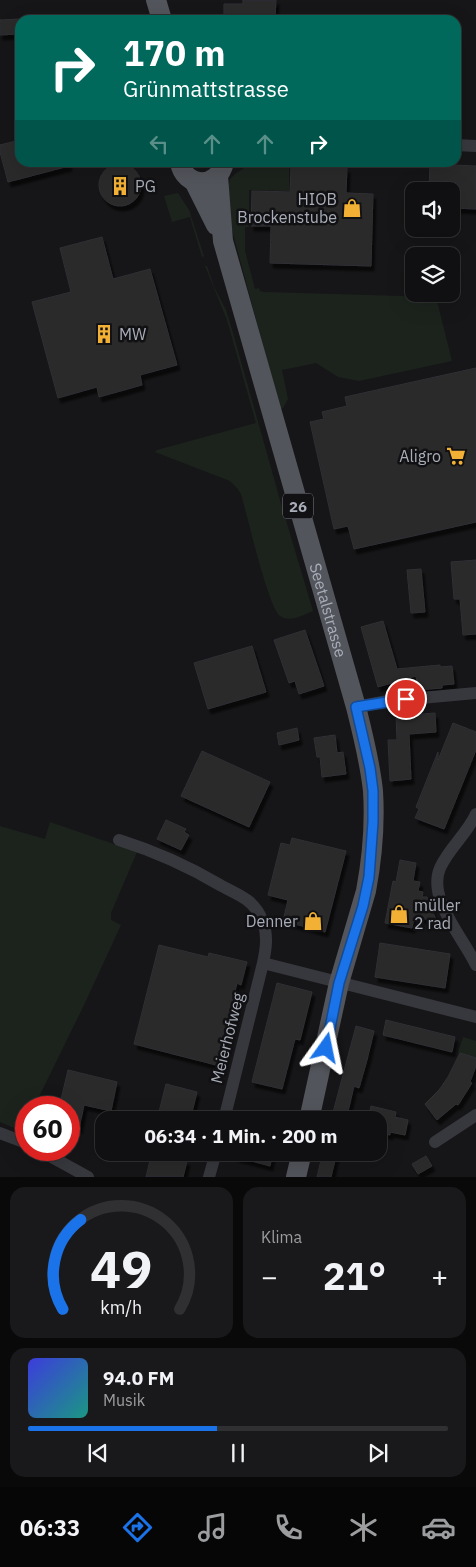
<!DOCTYPE html>
<html lang="de">
<head>
<meta charset="utf-8">
<style>
  :root { --surface:#101012; --page:#19191b; --text:#f1f3f6; --muted:#9c9d9f; --line:#303032; --accent:#1a73e8 }
  body { margin:0; font-family:"IBM Plex Sans",sans-serif; background:var(--page); color:var(--text); height:100vh; display:flex; flex-direction:column; font-size:19px; white-space:nowrap }
  * { box-sizing:border-box; margin:0 }
  p { font-size:16px; color:var(--muted) }
  .icon { flex:none; width:28px; height:28px; fill:none; stroke:currentColor; stroke-width:2; stroke-linecap:round; stroke-linejoin:round }
  .map { position:relative; height:1177px; overflow:hidden }
  .side { display:flex; flex-direction:column; gap:10px; padding:10px; background:#09090a; flex:1 }
  .side>* { flex:none }
  .guide { position:absolute; left:15px; top:15px; width:446px; height:152px; border-radius:15px; box-shadow:0 5px 20px #0002,0 0 0 1px var(--line); background:#00695c; color:#fff; overflow:hidden }
  .fabs { position:absolute; left:405px; top:182px; display:grid; gap:10px }
  .fabs a { display:grid; place-items:center; width:55px; height:55px; border-radius:10px; background:var(--surface); box-shadow:0 5px 20px #0002,0 0 0 1px var(--line); font-size:25px }
  .speed { position:absolute; left:15px; top:1096px; display:flex; gap:10px; font-size:25px; font-weight:700; text-align:center }
  .speed>* { display:grid; place-content:center; width:65px; height:65px; border-radius:50%; background:var(--surface); box-shadow:0 5px 20px #0002,0 0 0 1px var(--line); line-height:1 }
  .speed .limit { border:8px solid #d22; background:#fff; color:#111 }
  .pin { position:absolute; display:grid; place-items:center; width:42px; height:42px; color:#fff; margin:-21px; border:2px solid #fff; border-radius:50%; box-shadow:0 1px 5px #0007 }
  .me { position:absolute; width:55px; margin:-28px; rotate:12deg; stroke-linejoin:round; filter:drop-shadow(0 0 4px #0008) }
  .turn { display:flex; align-items:center; gap:18px; height:105px; padding:0 25px; font-size:22px }
  .turn .icon { width:65px; height:65px; stroke-width:2.5 }
  .turn b { display:block; font-size:35px; line-height:42px }
  .lanes { display:flex; align-items:center; height:48px; padding:0 25px; background:#0003; justify-content:center; gap:25px; direction:ltr }
  .lanes .off { opacity:.35 }
  .big { font-size:38px; font-weight:700; line-height:1.1 }
  .side .widget { flex:1; display:flex; flex-direction:column; justify-content:center; gap:8px; min-width:0; padding:0 18px; border-radius:15px; background:var(--page) }
  .side .dial { align-items:center; gap:0 }
  .dial svg { height:130px; overflow:visible; fill:none; stroke:var(--line); stroke-width:7; stroke-linecap:round; text-anchor:middle }
  .dial text { fill:var(--text); stroke:none }
  .song { display:flex; align-items:center; gap:15px }
  .cover { width:60px; height:60px; border-radius:8px; background:linear-gradient(135deg,hsl(240 70% 55%),hsl(170 70% 35%)) }
  .played { height:5px; border-radius:2px; background:linear-gradient(90deg,var(--accent) 45%,var(--line) 45%) }
  .keys { display:flex; justify-content:space-around; direction:ltr }
  .heat { display:flex; justify-content:space-between; align-items:center; font-size:28px; direction:ltr }
  .side .tiles { flex:1; display:grid; gap:10px; grid-template-columns:1fr 1fr }
  .widget:last-child { grid-column:span 2 }
  .trip { position:absolute; left:95px; top:1111px; width:292px; height:50px; border-radius:15px; background:var(--surface); box-shadow:0 5px 20px #0002,0 0 0 1px var(--line); font-weight:700; line-height:50px; text-align:center }
  .tab-bar { display:flex; height:80px; justify-content:space-around; align-items:center; background:#060607; color:var(--muted) }
  .tab-bar .icon { width:35px; height:35px }
  .tab-bar .active { color:var(--accent) }
  .tab-bar b { font-size:22px; color:var(--text) }
  .map>svg:first-child { display:block }
  .green { fill:#1c231d }
  .building { fill:#29292c; stroke:#303034; filter:url(#shadow) }
  .lines { fill:none; stroke-linecap:round; stroke-linejoin:round }
  .street { stroke:#37383d; stroke-width:12 }
  .primary { stroke:#53555c; stroke-width:20 }
  .route-casing { stroke:#114b97; stroke-width:12 }
  .route { stroke:#1a73e8; stroke-width:9 }
  .labels { text-anchor:middle; dominant-baseline:central; stroke-width:5; stroke-linejoin:round; paint-order:stroke }
  .shield { fill:#111113; stroke:#7b7e86; stroke-width:1 }
  .shield-label { font-size:15px; font-weight:bold; fill:#a8adb8 }
  .poi-label { font-size:16px; fill:#a8adb8; stroke:#111113; text-anchor:start }
  .street-label { font-size:16px; fill:#a8adb8; stroke:#111113 }
</style>
</head>
<body>
<div class="map">
<svg width="476" height="1177" viewBox="0 0 476 1177">
  <defs>
    <filter id="shadow"><feDropShadow dx="3" dy="5" stdDeviation="1" flood-color="#0009"/></filter>
  </defs>
  <rect width="100%" height="100%" fill="#161618"/>
  <path class="green" d="M252 163H293V165H289V191L249 190V227H245V251L255 289 259 288 260 291 264 292 436 297 452 361 359 381 338 377 316 363 282 370 288 399 283 408 280 409 231 226 228 186 230 179 235 174Z
    M178 193 189 210 204 256 202 257 190 217 172 222 164 196Z
    M205 266H207L214 287 226 310 233 333 280 500 313 611C303 615 290 623 280 616 268 607 247 514 241 494L237 488 230 481 155 452 157 450 256 423 227 320Z
    M50 822 137 852 111 913V920L121 925 84 1005 34 1107 26 1108V1122L25 1125 14 1128 0 1122V826L45 839Z
    M463 1037 476 1041V1058L458 1053Z"/>
  <path class="building" d="M243 0H276L275 20H224V4H243Z
    M20 19V34L0 35V20Z
    M20 140V162H68L69 166 8 182 0 152V145Z
    M430 164 476 166V209L451 208V191H429Z
    M99 185a21 21 0 1 1 42 0a21 21 0 1 1-42 0Z
    M291 167 347 168 346 193 373 194 371 266 270 263 271 226H251L252 191 290 192Z
    M102 237 113 279 150 269 177 365 140 375 142 385 99 397 97 387 58 398 32 302 71 292 60 248Z
    M476 368V522L354 549 348 526 334 529 310 422 324 419 322 412 347 406 345 397Z
    M476 560V634L463 635 460 599H454L451 562Z
    M421 569 425 612 411 613 407 570Z
    M383 621 397 669 440 665V667L452 666 454 684 442 685V688L418 690 416 676 378 687 361 627Z
    M305 630 324 686 299 694 295 681 289 683 274 640Z
    M252 646 266 692 208 709 194 663Z
    M435 713 436 732 409 734 411 779 390 781 388 740H397L396 716Z
    M453 723 476 732V750L444 829 415 818 419 809 416 807 438 752V760Z
    M297 728 299 740 279 745 277 733Z
    M335 735 337 753 343 752 346 774 322 777 320 757H317L314 738Z
    M202 751 270 782 249 827 181 796Z
    M166 820 186 829 184 832 189 835 181 850 157 839Z
    M292 838 346 851 325 932 283 921 288 900 268 895 281 843 290 845Z
    M400 860 416 863 413 881 420 882 418 891 423 892 422 897H427L436 920 414 918 412 928 385 923 393 881 396 882Z
    M380 943 450 954 445 988 375 977Z
    M159 945 208 957 209 953 247 962 241 985 237 983 216 1065 134 1044Z
    M277 983 312 992 300 1040 295 1039 282 1089 252 1082Z
    M386 1020 455 1037 452 1052 383 1035Z
    M356 1026 374 1031 367 1060 359 1088 354 1086 346 1120H331Z
    M460 1053 476 1058V1066L470 1082 472 1083 458 1105 456 1104 437 1120 425 1104 439 1090 448 1077Z
    M68 1070 117 1082 111 1111 84 1105 79 1129 69 1126V1108H59Z
    M166 1084 197 1092 190 1120H157Z
    M371 1106 396 1112 395 1117 408 1120 405 1135 390 1132V1135L379 1132V1120H368Z
    M152 1152H163V1155L187 1161 183 1177H146Z
    M233 1152H273L270 1166 233 1156Z
    M323 1152H337L331 1177H317Z
    M426 1156 432 1166 418 1174 412 1164Z"/>
  <g class="lines">
    <path class="street" d="M456 145 476 146
      M356 707 388 701 476 693
      M476 814C467 834 449 848 440 868 427 899 463 937 476 965
      M119 840C154 851 188 866 220 885 229 890 239 894 247 900 254 905 260 914 263 922 268 936 266 949 263 963L476 1017
      M224 1120 263 963
      M0 1133 26 1143
      M435 1142 476 1115
      M39 1150 88 1177
      M209 1177 216 1152"/>
    <g class="primary">
      <path d="M156 0 162 20"/>
      <path d="M180 162C184 189 219 189 224 162"/>
      <path id="s1" d="M218 176 223 241 356 707C363 735 370 762 373 791 375 823 372 859 366 891L339 983 309 1120"/>
      <path d="M194 181 216 225"/>
      <path d="M296 1177 302 1152"/>
    </g>
  </g>
  <g class="lines">
    <g class="route-casing">
      <path id="route" d="M326 1048 339 983 363 906 369 877 373 822V791L370 768 356 707 406 699"/>
    </g>
    <use href="#route" class="route"/>
  </g>
  <defs>
    <g id="building-bare" transform="scale(1.5)"><path d="M-4-6H4V6H1V3H-1V6H-4ZM-2.5-4.3h1.7v1.8h-1.7ZM.8-4.3h1.7v1.8H.8ZM-2.5-1h1.7V.8h-1.7ZM.8-1h1.7V.8H.8Z" fill="#f2b134" stroke="#111113" stroke-width="2.5" paint-order="stroke"/></g>
    <g id="shop-bare" transform="scale(1.5)"><path d="M-5-2.5h2.3a2.7 3.5 0 0 1 5.4 0H5L5.5 6h-11ZM-1.5-2.5h3a1.5 2.3 0 0 0-3 0Z" fill="#f2b134" stroke="#111113" stroke-width="2.5" paint-order="stroke"/></g>
    <g id="supermarket-bare" transform="scale(1.5)"><path d="M-6-5.5h2.5l.6 2H6L4.5 2H-2.5L-4.4-4H-6ZM-1.5 3.2a1.3 1.3 0 1 0 .1 0ZM3 3.2a1.3 1.3 0 1 0 .1 0Z" fill="#f2b134" stroke="#111113" stroke-width="2.5" paint-order="stroke"/></g>
  </defs>
  <g fill-rule="evenodd">
    <use href="#building-bare" x="120" y="186"/>
    <use href="#shop-bare" x="352" y="208"/>
    <use href="#building-bare" x="104" y="334"/>
    <use href="#supermarket-bare" x="456" y="456"/>
    <use href="#shop-bare" x="399" y="914"/>
    <use href="#shop-bare" x="313" y="921"/>
  </g>
  <g class="labels">
    <rect class="shield" x="283" y="493.5" width="30" height="25" rx="4"/>
    <g class="shield-label">
      <text x="298" y="506">26</text>
    </g>
    <g class="poi-label">
      <text x="135" y="186">PG</text>
      <text x="337" y="199" text-anchor="end">HIOB<tspan x="337" dy="18">Brockenstube</tspan></text>
      <text x="119" y="334">MW</text>
      <text x="441" y="456" text-anchor="end">Aligro</text>
      <text x="414" y="905">müller<tspan x="414" dy="18">2 rad</tspan></text>
      <text x="298" y="921" text-anchor="end">Denner</text>
    </g>
    <g class="street-label">
      <text stroke="none"><textPath href="#s1" startOffset="449">Seetalstrasse</textPath></text>
      <text transform="translate(227 1038) rotate(-76)">Meierhofweg</text>
    </g>
  </g>
</svg>
<div class="fabs">
<a><svg class="icon" aria-label="sound" viewBox="0 0 24 24"><path d="M4 9h4l5-4v14l-5-4H4zM17 9q2 3 0 6"/></svg></a>
<a><svg class="icon" aria-label="layers" viewBox="0 0 24 24"><path d="M12 4l9 5-9 5-9-5zM3 14l9 5 9-5"/></svg></a>
</div>
<div class="speed"><div class="limit">60</div></div>
<div class="pin" style="left:406px;top:699px;background:#d93025"><svg class="icon" aria-label="arrive" viewBox="0 0 24 24"><path d="M6 21V4h12l-3 4 3 4H6"/></svg></div>
<svg class="me" style="left:326px;top:1048px" viewBox="-20 -20 40 40"><path d="M0-17L14 15 0 8-14 15z" fill="#1a73e8" stroke="#fff" stroke-width="4"/></svg>
<div class="trip">06:34 · 1 Min. · 200 m</div>
<div class="guide">
<div class="turn"><svg class="icon" aria-label="right" viewBox="0 0 24 24"><path d="M7 20v-9h11M14 6l5 5-5 5"/></svg><div><b>170 m</b>Grünmattstrasse</div></div>
<div class="lanes"><svg class="icon off" aria-label="left" viewBox="0 0 24 24"><path d="M17 20v-9H6M10 6l-5 5 5 5"/></svg><svg class="icon off" aria-label="ahead" viewBox="0 0 24 24"><path d="M12 20V5M6 11l6-6 6 6"/></svg><svg class="icon off" aria-label="ahead" viewBox="0 0 24 24"><path d="M12 20V5M6 11l6-6 6 6"/></svg><svg class="icon" aria-label="right" viewBox="0 0 24 24"><path d="M7 20v-9h11M14 6l5 5-5 5"/></svg></div>
</div>
</div>
<section class="side">
<div class="tiles">
<div class="widget dial"><svg viewBox="0 0 100 80">
<path d="M14 69A42 42 0 1 1 86 69"/>
<path d="M14 69A42 42 0 0 1 25 14" stroke="#1a73e8"/>
<text x="50" y="56" font-size="32" font-weight="700">49</text>
<text x="50" y="72" font-size="11">km/h</text>
</svg></div>
<div class="widget"><p>Klima</p>
<div class="heat"><a>−</a><b class="big">21°</b><a>+</a></div>
</div>
<div class="widget">
<div class="song"><i class="cover"></i><div><b>94.0 FM</b><p>Musik</p></div></div>
<div class="played"></div>
<div class="keys"><svg class="icon" aria-label="previous" viewBox="0 0 24 24"><path d="M18 5L8 12l10 7zM5 5v14"/></svg><svg class="icon" aria-label="pause" viewBox="0 0 24 24"><path d="M8 5v14M16 5v14"/></svg><svg class="icon" aria-label="next" viewBox="0 0 24 24"><path d="M6 5l10 7-10 7zM19 5v14"/></svg></div>
</div>
</div>
</section>
<nav class="tab-bar">
<b>06:33</b>
<svg class="icon active" aria-label="directions" viewBox="0 0 24 24"><path d="M12 3l9 9-9 9-9-9zM9 14v-3h6M13 9l2 2-2 2"/></svg>
<svg class="icon" aria-label="music" viewBox="0 0 24 24"><path d="M9 18V5l10-2v13"/><circle cx="6" cy="18" r="3"/><circle cx="16" cy="16" r="3"/></svg>
<svg class="icon" aria-label="phone" viewBox="0 0 24 24"><path d="M5 4h4l2 5-3 2q2 4 5 5l2-3 5 2v4C11 20 4 13 5 4z"/></svg>
<svg class="icon" aria-label="climate" viewBox="0 0 24 24"><path d="M12 3v18M4 7l16 10M4 17L20 7"/></svg>
<svg class="icon" aria-label="car" viewBox="0 0 24 24"><path d="M5 17H2v-5l4-1 3-4h7l3 4 3 1v5h-3M9 17h6M6 11h13"/><circle cx="7" cy="17" r="2"/><circle cx="17" cy="17" r="2"/></svg>
</nav>
</body>
</html>
